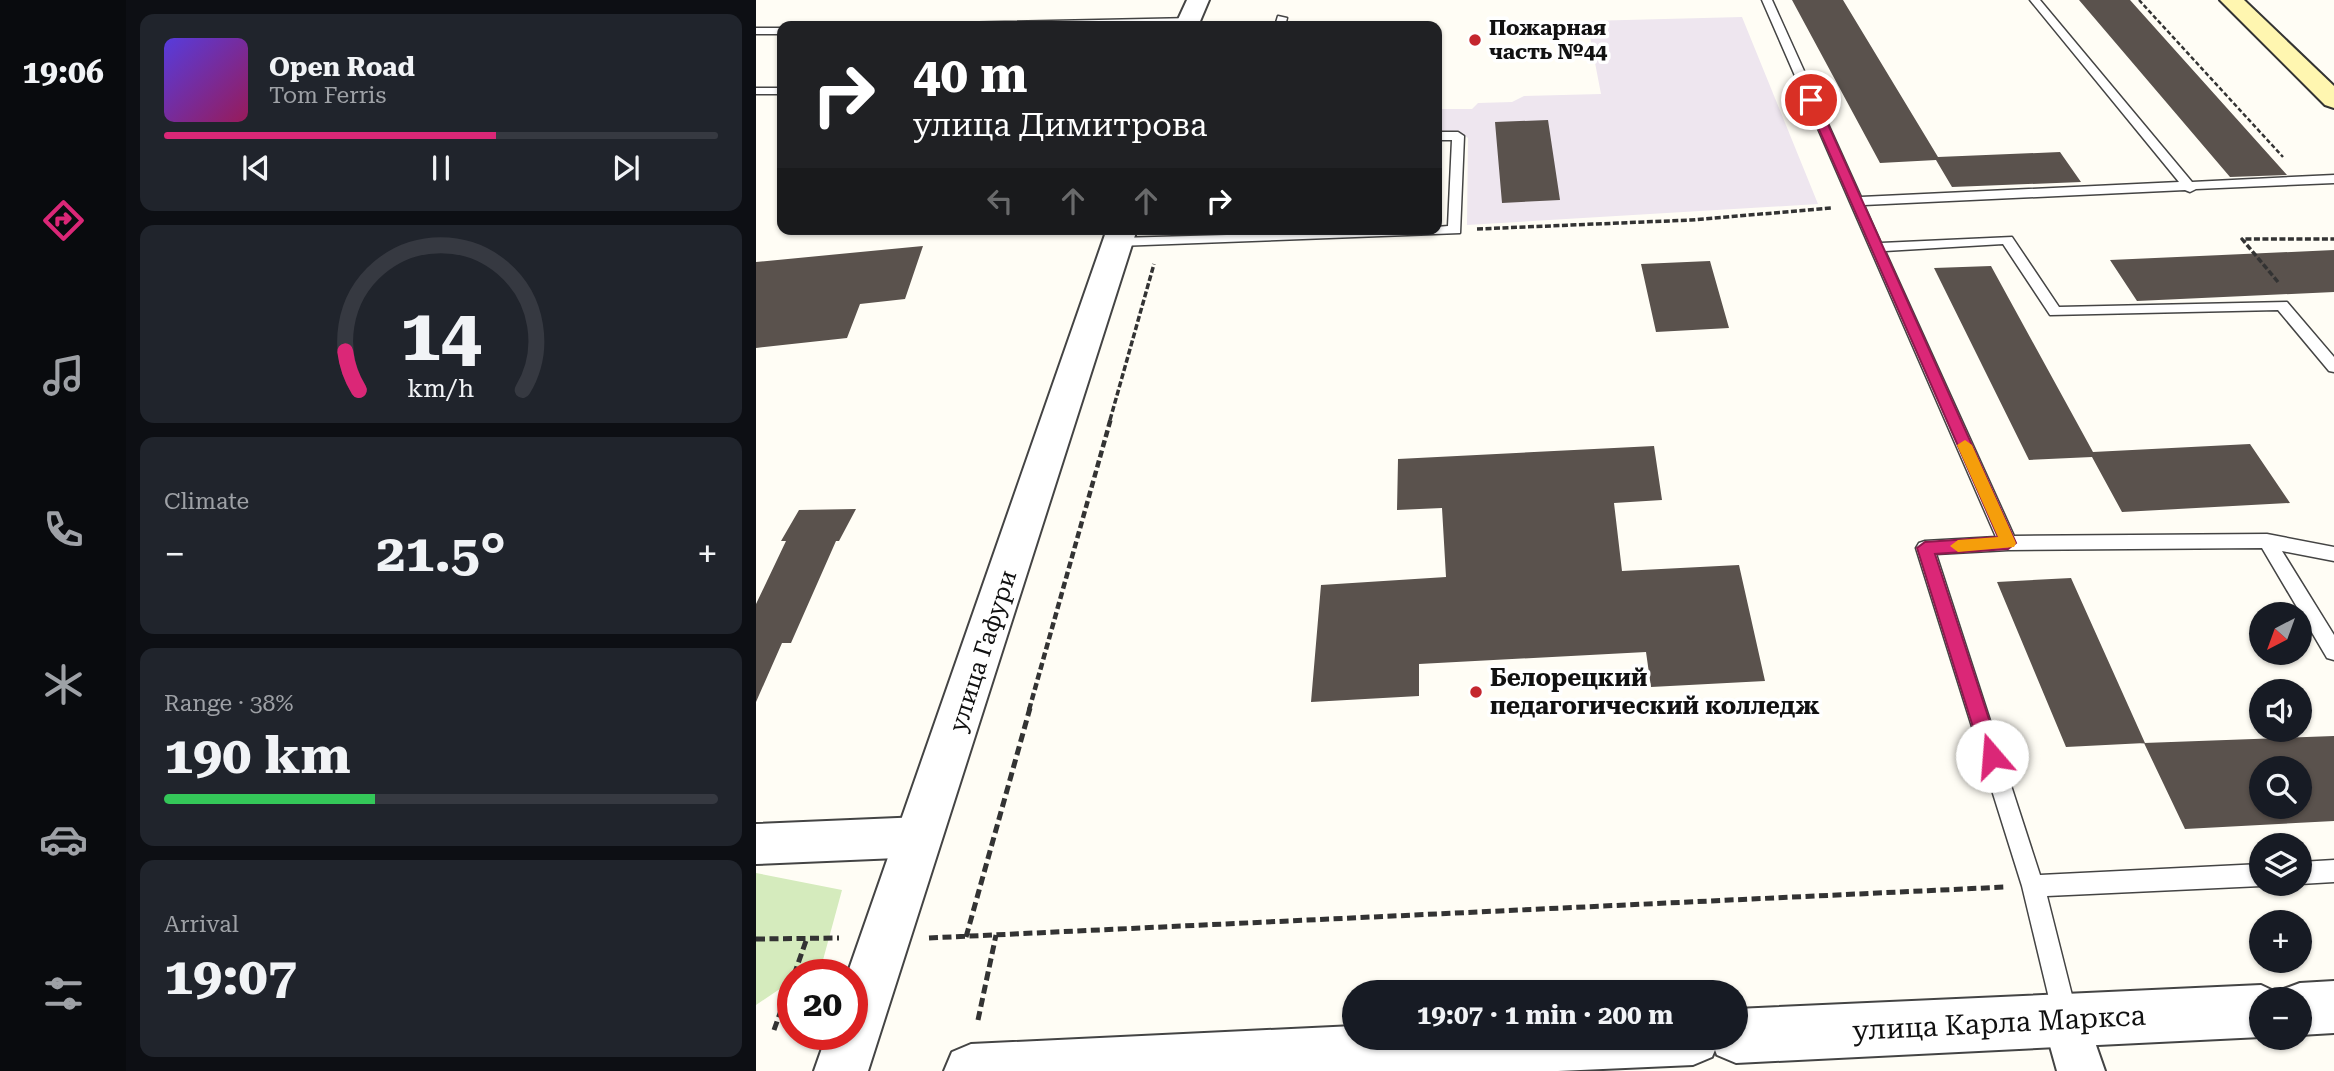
<!DOCTYPE html>
<html lang="en">
<head>
<meta charset="utf-8">
<style>
  :root { --surface:#171b24; --page:#20242c; --text:#f1f3f6; --muted:#9ea1a6; --line:#363941; --accent:#db2777 }
  body { margin:0; font-family:"Roboto Serif",serif; background:var(--page); color:var(--text); height:100vh; display:flex; flex-direction:column; font-size:26px; white-space:nowrap }
  * { box-sizing:border-box; margin:0 }
  p { font-size:23px; color:var(--muted) }
  .icon { flex:none; width:38px; height:38px; fill:none; stroke:currentColor; stroke-width:2; stroke-linecap:round; stroke-linejoin:round }
  .map { position:relative; flex:1; overflow:hidden }
  .details { display:flex; flex-direction:column; gap:14px; padding:14px; background:#0d0f14; width:630px }
  .details>* { flex:none }
  .hud { position:absolute; left:21px; top:21px; width:665px; height:214px; border-radius:14px; box-shadow:0 2px 5px #0004; background:#202124; color:#fff; overflow:hidden }
  .needle { width:46px; rotate:221deg }
  .tools { position:absolute; left:1493px; top:602px; display:grid; gap:14px }
  .tools a { display:grid; place-items:center; width:63px; height:63px; border-radius:50%; background:var(--surface); box-shadow:0 2px 5px #0004; font-size:35px }
  .speed { position:absolute; left:21px; top:959px; display:flex; gap:14px; font-size:35px; font-weight:700; text-align:center }
  .speed>* { display:grid; place-content:center; width:91px; height:91px; border-radius:50%; background:var(--surface); box-shadow:0 2px 5px #0004; line-height:1 }
  .speed .limit { border:10px solid #d22; background:#fff; color:#111 }
  .pin { position:absolute; display:grid; place-items:center; width:60px; height:60px; color:#fff; margin:-30px; border:4px solid #fff; border-radius:50%; box-shadow:0 2px 7px #0007 }
  .me { position:absolute; width:77px; margin:-38px; rotate:342deg; stroke-linejoin:round; filter:drop-shadow(0 0 5px #0008) }
  .turn { display:flex; align-items:center; gap:24px; height:147px; padding:0 21px; font-size:32px }
  .turn .icon { width:91px; height:91px; stroke-width:2.5 }
  .turn b { display:block; font-size:49px; line-height:60px }
  .lanes { display:flex; align-items:center; height:66px; padding:0 21px; background:#0003; justify-content:center; gap:35px; direction:ltr }
  .lanes .off { opacity:.35 }
  .big { font-size:52px; font-weight:700; line-height:1.1 }
  .details .widget { flex:1; display:flex; flex-direction:column; justify-content:center; gap:10px; min-width:0; padding:0 24px; border-radius:14px; background:var(--page) }
  .details .dial { align-items:center; gap:0 }
  .dial svg { height:182px; overflow:visible; fill:none; stroke:var(--line); stroke-width:7; stroke-linecap:round; text-anchor:middle }
  .dial text { fill:var(--text); stroke:none }
  .song { display:flex; align-items:center; gap:21px }
  .cover { width:84px; height:84px; border-radius:10px; background:linear-gradient(135deg,hsl(250 70% 55%),hsl(330 70% 35%)) }
  .played { height:7px; border-radius:4px; background:linear-gradient(90deg,var(--accent) 60%,var(--line) 60%) }
  .keys { display:flex; justify-content:space-around; direction:ltr }
  .heat { display:flex; justify-content:space-between; align-items:center; font-size:38px; direction:ltr }
  .charge { height:10px; border-radius:5px; background:linear-gradient(90deg,#34c759 38%,var(--line) 0) }
  .trip { position:absolute; left:586px; top:980px; width:406px; height:70px; border-radius:35px; background:var(--surface); box-shadow:0 2px 5px #0004; font-weight:700; line-height:70px; text-align:center }
  main { display:flex; flex:1; min-height:0 }
  .tabs { display:flex; flex-direction:column; width:126px; justify-content:space-around; align-items:center; background:#090b0e; color:var(--muted) }
  .tabs .icon { width:49px; height:49px }
  .tabs .selected { color:var(--accent) }
  .tabs b { font-size:32px; color:var(--text) }
  .map>svg:first-child { display:block }
  .industrial { fill:#eee6ef }
  .green { fill:#d5ebbd }
  .building { fill:#5a524d; fill-rule:evenodd }
  .lines { fill:none; stroke-linecap:round; stroke-linejoin:round }
  .service-casing { stroke:#444; stroke-width:3 }
  .minor-casing { stroke:#444; stroke-width:4 }
  .tertiary-casing { stroke:#444; stroke-width:4 }
  .secondary-casing { stroke:#333; stroke-width:4 }
  .path-far3 { stroke:#333; stroke-width:2.5; stroke-dasharray:4.5 2.5; stroke-linecap:butt }
  .path-far2 { stroke:#333; stroke-width:3.5; stroke-dasharray:6 2.5; stroke-linecap:butt }
  .path-far1 { stroke:#333; stroke-width:4.5; stroke-dasharray:7 3.5; stroke-linecap:butt }
  .path { stroke:#333; stroke-width:5; stroke-dasharray:9 4.5; stroke-linecap:butt }
  .service { fill:#fff; fill-rule:evenodd }
  .minor { fill:#fff; fill-rule:evenodd }
  .tertiary { fill:#fff; fill-rule:evenodd }
  .secondary { fill:#fff6b0; fill-rule:evenodd }
  .route { fill:#db2777; stroke:#8e194d; stroke-width:2 }
  .slow { fill:#f59e0b }
  .poi-dot { fill:#c4262e; stroke:#fff; stroke-width:2.5 }
  .labels { text-anchor:middle; dominant-baseline:central; stroke-width:7; stroke-linejoin:round; paint-order:stroke }
  .far-poi-label { font-size:21px; font-weight:bold; fill:#111; stroke:#fff; text-anchor:start }
  .street-label { font-size:24px; fill:#111; stroke:#fff }
  .poi-label { font-size:24px; font-weight:bold; fill:#111; stroke:#fff; text-anchor:start }
  .near-street-label { font-size:28px; fill:#111; stroke:#fff }
</style>
</head>
<body>
<main>
<nav class="tabs">
<b>19:06</b>
<svg class="icon selected" aria-label="directions" viewBox="0 0 24 24"><path d="M12 3l9 9-9 9-9-9zM9 14v-3h6M13 9l2 2-2 2"/></svg>
<svg class="icon" aria-label="music" viewBox="0 0 24 24"><path d="M9 18V5l10-2v13"/><circle cx="6" cy="18" r="3"/><circle cx="16" cy="16" r="3"/></svg>
<svg class="icon" aria-label="phone" viewBox="0 0 24 24"><path d="M5 4h4l2 5-3 2q2 4 5 5l2-3 5 2v4C11 20 4 13 5 4z"/></svg>
<svg class="icon" aria-label="climate" viewBox="0 0 24 24"><path d="M12 3v18M4 7l16 10M4 17L20 7"/></svg>
<svg class="icon" aria-label="car" viewBox="0 0 24 24"><path d="M5 17H2v-5l4-1 3-4h7l3 4 3 1v5h-3M9 17h6M6 11h13"/><circle cx="7" cy="17" r="2"/><circle cx="17" cy="17" r="2"/></svg>
<svg class="icon" aria-label="filters" viewBox="0 0 24 24"><path d="M4 7h16M4 17h16"/><circle cx="9" cy="7" r="2"/><circle cx="15" cy="17" r="2"/></svg>
</nav>
<section class="details">
<div class="widget">
<div class="song"><i class="cover"></i><div><b>Open Road</b><p>Tom Ferris</p></div></div>
<div class="played"></div>
<div class="keys"><svg class="icon" aria-label="previous" viewBox="0 0 24 24"><path d="M18 5L8 12l10 7zM5 5v14"/></svg><svg class="icon" aria-label="pause" viewBox="0 0 24 24"><path d="M8 5v14M16 5v14"/></svg><svg class="icon" aria-label="next" viewBox="0 0 24 24"><path d="M6 5l10 7-10 7zM19 5v14"/></svg></div>
</div>
<div class="widget dial"><svg viewBox="0 0 100 80">
<path d="M14 69A42 42 0 1 1 86 69"/>
<path d="M14 69A42 42 0 0 1 8 52" stroke="#db2777"/>
<text x="50" y="56" font-size="32" font-weight="700">14</text>
<text x="50" y="72" font-size="11">km/h</text>
</svg></div>
<div class="widget"><p>Climate</p>
<div class="heat"><a>−</a><b class="big">21.5°</b><a>+</a></div>
</div>
<div class="widget"><p>Range · 38%</p><b class="big">190 km</b><div class="charge"></div></div>
<div class="widget"><p>Arrival</p><b class="big">19:07</b></div>
</section>
<div class="map">
<svg width="1578" height="1071" viewBox="0 0 1578 1071">
  <rect width="100%" height="100%" fill="#fffdf5"/>
  <path class="industrial" d="M986 17 1062 204 711 225 712 138 701 131H681V109H716L722 103 756 102 768 96 845 94 831 21Z"/>
  <path class="green" d="M0 873 86 890 67 960 44 975H37V980L0 1005Z"/>
  <path class="building" d="M1036 0H1087L1182 157 1304 152 1325 182 1196 187 1180 160 1124 163Z
    M1323 0H1374L1531 175 1474 177Z
    M792 120 804 200 746 203 739 122Z
    M167 246 149 299 104 304 91 338 0 348V262Z
    M1578 250V292L1381 301 1354 260Z
    M954 261 973 328 900 332 885 264Z
    M1235 266 1337 452 1494 444 1534 503 1366 512 1336 457 1273 460 1178 268Z
    M898 446 906 500 858 503 866 571 983 565 1009 681 895 687 890 652 663 664V696L555 702 565 585 690 577 686 508 641 510 642 459Z
    M100 509 83 541H80L35 643H26L0 702V604L30 541H25L43 510Z
    M1315 578 1389 743 1310 747 1241 582Z
    M1578 736V821L1429 829 1388 743ZM1505 768H1544V807H1505Z"/>
  <g class="lines">
    <g class="service-casing">
      <path id="service" d="M1006 0H1016L1105 197 1423 182 1274 0H1284L1436 182 1578 175V183L1440 189 1434 192 1429 190 1108 205 1125 243 1256 237 1303 307 1531 302 1578 357V372L1573 371 1522 310 1294 315 1247 244 1129 251 1258 536 1511 534 1578 547V561L1526 551 1578 635V660L1571 658 1506 548 1252 550 1180 554 1284 875 1505 864V884H1510L1505 886 1291 896 1321 1015 1317 1023 1309 1027 1301 1023 1297 1015 1266 886 1160 548 1163 543 1169 541 1240 537Z
        M522 16 531 18 529 26H519Z
        M437 18 438 20 433 23 191 26 196 23Z
        M0 28H26V34H0Z
        M0 88H26V94H0Z
        M681 132H702L708 136 704 233 362 246 355 242 362 238 681 229V227L692 226 696 140H681Z
        M1578 860V882L1544 884V862Z"/>
    </g>
    <g class="minor-casing">
      <path id="minor" d="M165 817 180 823 186 837 180 851 165 857 0 864V824Z
        M1310 998 1326 1005 1349 1071H1301L1287 1021 1294 1005Z"/>
    </g>
    <g class="tertiary-casing">
      <path id="tertiary" d="M431 0H453L442 26H419Z
        M351 229H381L112 1071H58L71 1034H96V975H91Z
        M1578 981V1033L1544 1035V999H1505V1037L980 1063 961 1055 959 1050 956 1057 937 1065 802 1071H188L196 1052 215 1044 598 1026V1038H980V1009L1505 985 1524 994 1525 990 1544 983Z"/>
    </g>
    <g class="secondary-casing">
      <path id="secondary" d="M1464 0H1488L1578 86V108L1569 105Z"/>
    </g>
    <path class="path-far3" d="M1383 0 1527 157"/>
    <path class="path-far2" d="M721 229 935 220 1076 208
      M1522 282 1486 239H1578
      M354 420 398 264"/>
    <path class="path-far1" d="M273 710 355 418"/>
    <path class="path" d="M210 937 274 708
      M173 938 1249 887
      M0 939 83 938
      M38 975 51 938
      M222 1020 240 935
      M18 1030 37 977"/>
    <use href="#service" class="service"/>
    <use href="#minor" class="minor"/>
    <use href="#tertiary" class="tertiary"/>
    <use href="#secondary" class="secondary"/>
  </g>
  <path class="route" d="M1052 98 1061 100 1260 543 1252 549 1179 554 1245 756 1242 762 1236 764 1229 762 1226 756 1161 548 1169 542 1242 537 1050 100Z"/>
  <path class="slow" d="M1209 440 1216 445 1260 543 1258 547 1202 552 1194 546 1202 540 1242 537 1201 445Z"/>
  <g class="poi-dot">
    <circle cx="719" cy="40" r="7"/>
    <circle cx="720" cy="692" r="7"/>
  </g>
  <g class="labels">
    <g class="far-poi-label">
      <text x="733" y="28">Пожарная<tspan x="733" dy="24">часть №44</tspan></text>
    </g>
    <g class="street-label">
      <text transform="translate(227 651) rotate(-72)">улица Гафури</text>
    </g>
    <g class="poi-label">
      <text x="734" y="678">Белорецкий<tspan x="734" dy="28">педагогический колледж</tspan></text>
    </g>
    <g class="near-street-label">
      <text transform="translate(1243 1023) rotate(-3)">улица Карла Маркса</text>
    </g>
  </g>
</svg>
<div class="tools">
<a><svg class="needle" viewBox="-14 -14 28 28"><path d="M0-13l5 13h-10z" fill="#e53935"/><path d="M0 13l5-13h-10z" fill="#9ea1a6"/></svg></a>
<a><svg class="icon" aria-label="sound" viewBox="0 0 24 24"><path d="M4 9h4l5-4v14l-5-4H4zM17 9q2 3 0 6"/></svg></a>
<a><svg class="icon" aria-label="search" viewBox="0 0 24 24"><circle cx="10" cy="10" r="6"/><path d="M15 15l6 6"/></svg></a>
<a><svg class="icon" aria-label="layers" viewBox="0 0 24 24"><path d="M12 4l9 5-9 5-9-5zM3 14l9 5 9-5"/></svg></a>
<a>+</a>
<a>−</a>
</div>
<div class="speed"><div class="limit">20</div></div>
<div class="pin" style="left:1055px;top:100px;background:#d93025"><svg class="icon" aria-label="arrive" viewBox="0 0 24 24"><path d="M6 21V4h12l-3 4 3 4H6"/></svg></div>
<svg class="me" style="left:1236px;top:756px" viewBox="-20 -20 40 40"><circle r="19" fill="#fff"/><path d="M0-13L10 11 0 6-10 11z" fill="#db2777"/></svg>
<div class="trip">19:07 · 1 min · 200 m</div>
<div class="hud">
<div class="turn"><svg class="icon" aria-label="right" viewBox="0 0 24 24"><path d="M7 20v-9h11M14 6l5 5-5 5"/></svg><div><b>40 m</b>улица Димитрова</div></div>
<div class="lanes"><svg class="icon off" aria-label="left" viewBox="0 0 24 24"><path d="M17 20v-9H6M10 6l-5 5 5 5"/></svg><svg class="icon off" aria-label="ahead" viewBox="0 0 24 24"><path d="M12 20V5M6 11l6-6 6 6"/></svg><svg class="icon off" aria-label="ahead" viewBox="0 0 24 24"><path d="M12 20V5M6 11l6-6 6 6"/></svg><svg class="icon" aria-label="right" viewBox="0 0 24 24"><path d="M7 20v-9h11M14 6l5 5-5 5"/></svg></div>
</div>
</div>
</main>
</body>
</html>
